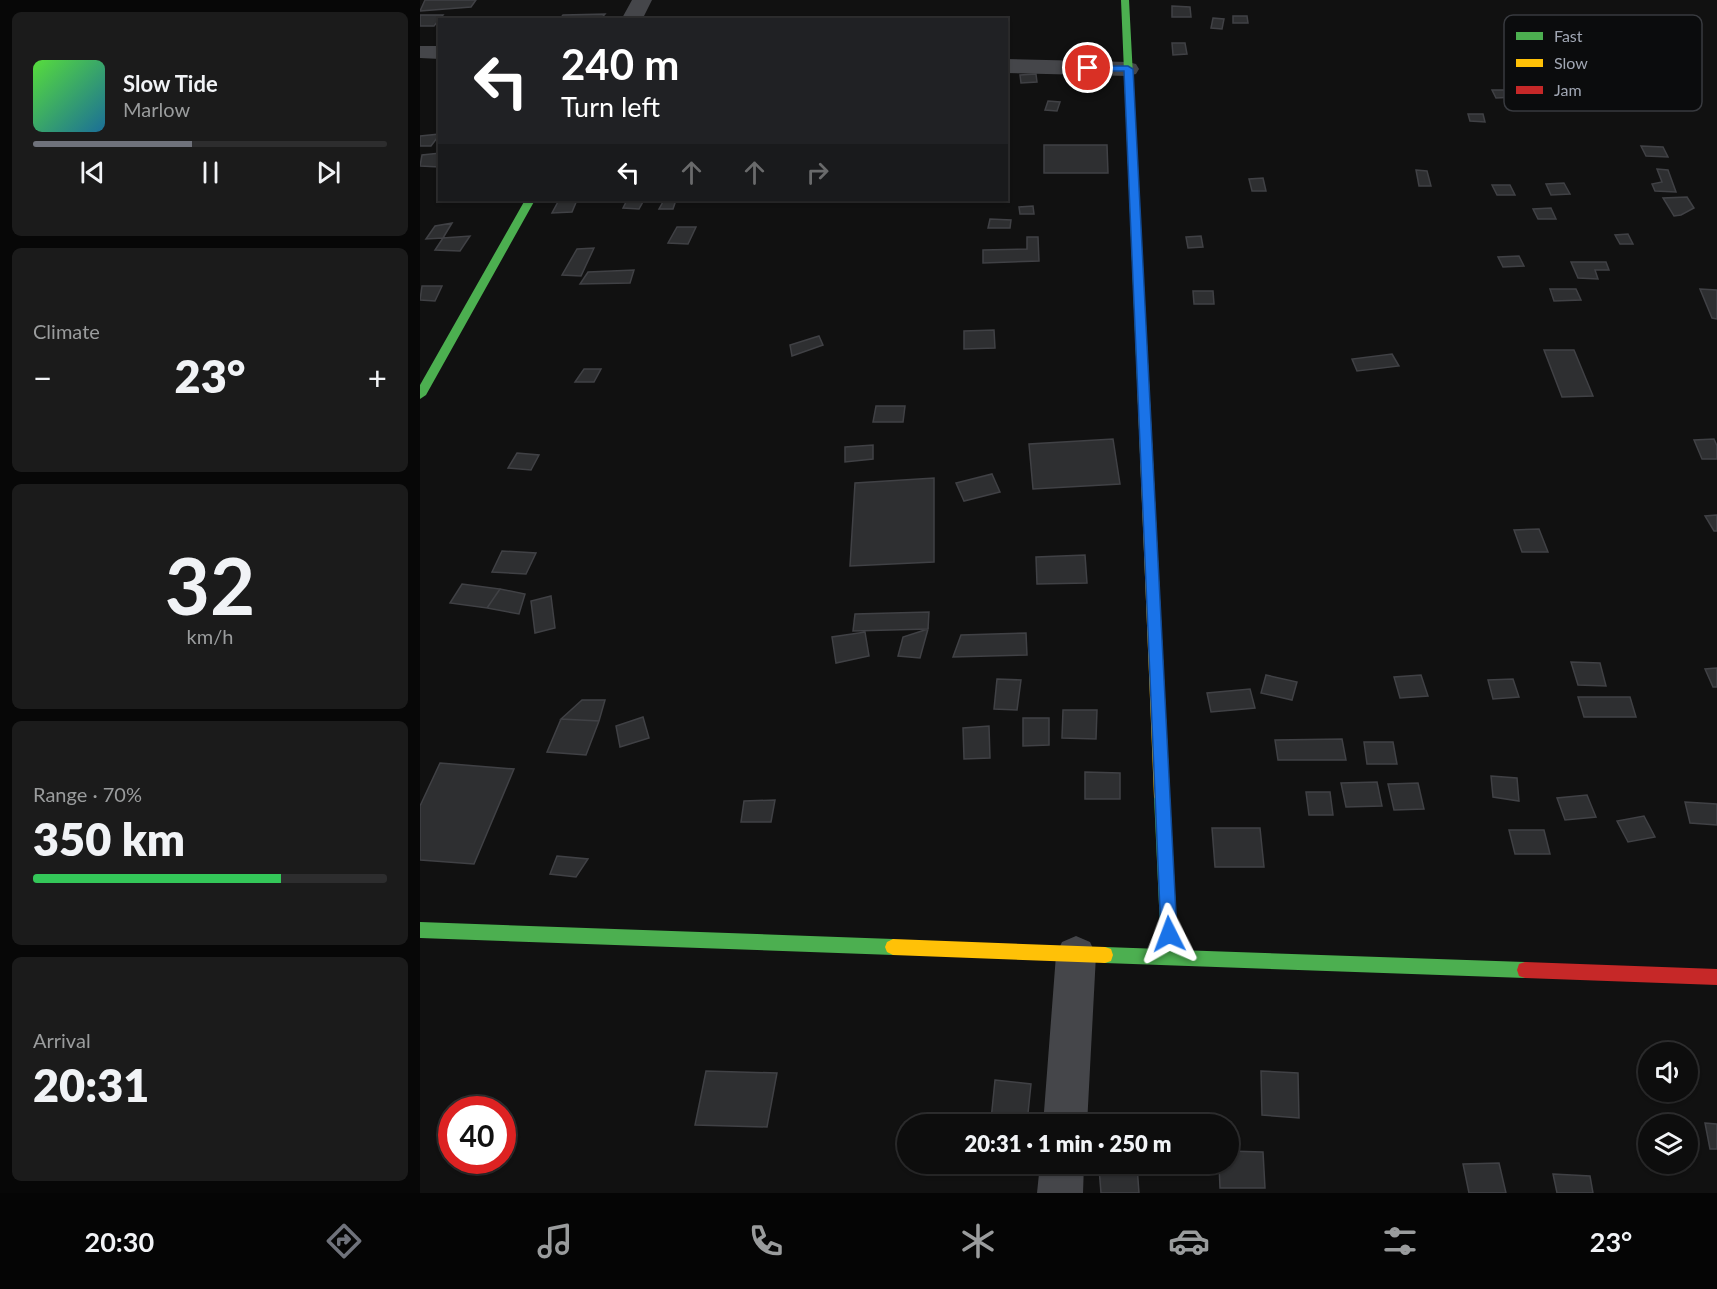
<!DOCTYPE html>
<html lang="en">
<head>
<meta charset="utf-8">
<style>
  :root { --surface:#0d0d0d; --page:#1b1b1b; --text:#f1f3f6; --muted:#9a9c9d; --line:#2d2d2e; --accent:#6f727b }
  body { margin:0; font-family:Lato,sans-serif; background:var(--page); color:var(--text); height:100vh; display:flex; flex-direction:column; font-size:22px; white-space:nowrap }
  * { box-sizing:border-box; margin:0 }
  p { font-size:20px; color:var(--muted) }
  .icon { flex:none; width:33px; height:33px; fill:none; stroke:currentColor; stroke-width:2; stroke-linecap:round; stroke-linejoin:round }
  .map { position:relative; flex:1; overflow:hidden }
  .panel { display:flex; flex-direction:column; gap:12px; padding:12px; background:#070707; width:420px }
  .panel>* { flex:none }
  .guide { position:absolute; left:18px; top:18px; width:570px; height:183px; border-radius:0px; box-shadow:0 2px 4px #0004,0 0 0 2px var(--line); background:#202124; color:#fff; overflow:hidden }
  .controls { position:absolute; left:1218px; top:1042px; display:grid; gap:12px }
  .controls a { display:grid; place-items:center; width:60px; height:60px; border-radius:50%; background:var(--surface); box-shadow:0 2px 4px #0004,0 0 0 2px var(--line); font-size:30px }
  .speed { position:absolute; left:18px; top:1096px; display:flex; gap:12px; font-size:30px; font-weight:700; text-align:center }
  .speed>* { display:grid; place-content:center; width:78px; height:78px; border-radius:50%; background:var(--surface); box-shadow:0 2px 4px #0004,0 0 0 2px var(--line); line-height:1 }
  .speed .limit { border:9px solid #d22; background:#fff; color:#111 }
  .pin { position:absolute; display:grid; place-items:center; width:51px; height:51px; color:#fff; margin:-26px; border:3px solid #fff; border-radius:50%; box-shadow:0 2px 6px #0007 }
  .me { position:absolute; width:66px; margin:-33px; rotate:357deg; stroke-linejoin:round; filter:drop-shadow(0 0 4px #0008) }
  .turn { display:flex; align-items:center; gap:21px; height:126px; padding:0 24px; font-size:27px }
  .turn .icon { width:78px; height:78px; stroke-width:2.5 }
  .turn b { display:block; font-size:42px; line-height:51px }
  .lanes { display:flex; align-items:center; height:57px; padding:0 24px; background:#0003; justify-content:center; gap:30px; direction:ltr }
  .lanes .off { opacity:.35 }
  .big { font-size:45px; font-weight:800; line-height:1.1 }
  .panel .widget { flex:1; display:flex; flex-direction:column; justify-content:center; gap:9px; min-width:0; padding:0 21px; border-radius:9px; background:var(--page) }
  .panel .dial { align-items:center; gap:0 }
  .dial b { font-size:78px; line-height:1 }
  .song { display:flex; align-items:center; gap:18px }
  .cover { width:72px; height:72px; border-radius:9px; background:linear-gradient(135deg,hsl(110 70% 55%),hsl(200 70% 35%)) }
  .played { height:6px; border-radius:3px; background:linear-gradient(90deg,var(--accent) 45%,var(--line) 45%) }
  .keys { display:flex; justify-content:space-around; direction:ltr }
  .heat { display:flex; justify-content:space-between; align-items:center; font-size:33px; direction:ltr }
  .charge { height:9px; border-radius:4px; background:linear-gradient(90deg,#34c759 70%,var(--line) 0) }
  .trip { position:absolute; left:477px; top:1114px; width:342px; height:60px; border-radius:30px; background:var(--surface); box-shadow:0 2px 4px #0004,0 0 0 2px var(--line); font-weight:800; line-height:60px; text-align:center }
  .tabs { display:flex; height:96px; justify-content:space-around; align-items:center; background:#050505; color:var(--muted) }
  .tabs .icon { width:42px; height:42px }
  .tabs .active { color:var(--accent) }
  .tabs b { font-size:27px; color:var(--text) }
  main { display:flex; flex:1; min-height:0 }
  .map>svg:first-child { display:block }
  .building { fill:#2e2f31; stroke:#404145; stroke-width:1.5 }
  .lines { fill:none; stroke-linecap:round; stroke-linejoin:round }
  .street { fill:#45464a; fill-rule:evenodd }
  .fast { fill:#4caf50; fill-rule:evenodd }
  .slow { fill:#ffc107; fill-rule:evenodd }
  .jam { fill:#c62828; fill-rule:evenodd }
  .route { fill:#1a73e8; stroke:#114b97; stroke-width:1.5 }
  .key { fill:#0b0c0d; stroke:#383a3f; stroke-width:1.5 }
  .key-label { font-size:16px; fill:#a1a7b4 }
</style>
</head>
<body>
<main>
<section class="panel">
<div class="widget">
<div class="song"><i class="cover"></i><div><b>Slow Tide</b><p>Marlow</p></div></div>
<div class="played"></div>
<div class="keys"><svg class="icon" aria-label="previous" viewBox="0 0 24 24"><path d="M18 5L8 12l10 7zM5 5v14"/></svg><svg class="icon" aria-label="pause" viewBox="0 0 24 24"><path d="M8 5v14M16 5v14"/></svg><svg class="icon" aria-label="next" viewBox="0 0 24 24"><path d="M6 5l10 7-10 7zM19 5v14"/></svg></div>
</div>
<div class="widget"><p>Climate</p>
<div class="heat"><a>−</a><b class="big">23°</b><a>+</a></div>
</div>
<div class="widget dial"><b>32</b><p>km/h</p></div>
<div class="widget"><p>Range · 70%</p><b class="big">350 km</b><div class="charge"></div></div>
<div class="widget"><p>Arrival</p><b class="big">20:31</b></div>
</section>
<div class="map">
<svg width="1297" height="1193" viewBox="0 0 1297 1193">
  <rect width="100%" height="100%" fill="#111"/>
  <path class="building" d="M5 0H56L51 7 0 11Z
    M752 6 770 7 771 17H752Z
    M185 14 180 20H139L143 15Z
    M0 15H23L14 26H0Z
    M813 16H827L828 23H813Z
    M793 18 804 19 802 29 791 28Z
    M752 43H765L767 54 753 55Z
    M616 74 617 82 601 83 600 75Z
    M1072 90H1091L1095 97 1076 98Z
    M628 101 640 102 637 111 625 110Z
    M1048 114H1063L1065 122 1050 121Z
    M20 134 11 146H0V136Z
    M624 145H687L688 173H624Z
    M1221 146 1243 147 1248 157 1226 156Z
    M20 153 19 167 0 166 2 155Z
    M1237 169 1248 170 1256 192 1235 191 1232 184 1242 182Z
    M996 170 1007 171 1011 186H999Z
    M843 178 846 191H832L829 179Z
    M1144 183 1150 194 1131 195 1126 184Z
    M1072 185H1090L1095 195H1077Z
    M1267 197 1274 208 1261 215 1254 216 1243 198Z
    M139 200H157L152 212 132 213Z
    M207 200H224L219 209 203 208Z
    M244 200H256L253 209H239Z
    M613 206 614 214H600L599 207Z
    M1131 208 1136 219H1118L1113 209Z
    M570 219 591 220 590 228H568Z
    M32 223 23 238 6 239 15 226Z
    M257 227H276L268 244 248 243Z
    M1208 234 1213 244H1200L1195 235Z
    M50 236 40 251 15 250 23 238Z
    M781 236 783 247 768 248 766 237Z
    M607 237H618L619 261 563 263V250L607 249Z
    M174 248 161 276 142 275 157 249Z
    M1099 256 1104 266 1083 267 1078 257Z
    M1151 262H1186L1189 270H1175L1178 279 1158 278Z
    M214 270 210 283 160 284 168 272Z
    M2 286H22L15 301 0 300Z
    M1130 289H1156L1161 300 1134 301Z
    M1280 289 1297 290V319L1292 318Z
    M773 291H793L794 304H774Z
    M574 330 575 348 544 349V331Z
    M399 336 403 345 372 356 370 345Z
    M1124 350H1154L1173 396 1142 397Z
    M972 354 979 366 937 371 932 359Z
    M164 369H181L174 382H155Z
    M456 406H485L483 422H453Z
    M693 439 700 484 613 489 609 444Z
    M1294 439 1297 446V459H1282L1274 440Z
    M453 445V459L425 462V447Z
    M97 453 119 455 111 470 88 468Z
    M572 474 580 492 544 501 536 483Z
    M514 478V562L430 566 435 483Z
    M1297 515V531H1294L1285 516Z
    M1119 529 1128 552H1102L1094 530Z
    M82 551 116 553 106 574 72 572Z
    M665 555 667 583 617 584 616 557Z
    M42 584 80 589 67 608 30 603Z
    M80 589 105 594 99 614 67 608Z
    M131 596 135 628 115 633 111 601Z
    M509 612 508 629 433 631 435 614Z
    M508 629 500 658 478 656 483 637Z
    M445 632 449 656 416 663 412 637Z
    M606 633 607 655 533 657 541 635Z
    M1151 662 1180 663 1186 686 1158 685Z
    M1297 668V687H1293L1285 669Z
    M846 675 877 682 872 700 841 693Z
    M1001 675 1008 696 980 698 974 677Z
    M577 679 601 680 597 710 574 709Z
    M1093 679 1099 697 1073 699 1068 680Z
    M830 689 835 708 791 712 787 693Z
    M1158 697H1210L1216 717H1164Z
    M162 700H185L179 721 141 719Z
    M643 710H677L676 739 642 738Z
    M223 717 229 738 200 747 196 726Z
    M603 718H629V745L603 746Z
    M141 719 179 721 166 755 127 752Z
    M569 726 570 758 544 759 543 728Z
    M922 739 926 760H858L855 740Z
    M944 742H973L977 764H947Z
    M20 763 94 769 54 864 0 860V806Z
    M665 772 700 773V799H665Z
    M1071 776 1097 778 1099 801 1073 797Z
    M957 782 962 806 926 807 921 783Z
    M998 783 1004 809 974 810 968 784Z
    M886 792H910L913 815H889Z
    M1167 795 1176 817 1145 820 1137 798Z
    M355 800 351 822H321L324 801Z
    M1265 802 1297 804V825L1270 823Z
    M1224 816 1235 837 1208 842 1197 821Z
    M792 828H840L844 867H795Z
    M1089 830H1124L1130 854H1095Z
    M137 856 168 859 156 877 130 874Z
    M286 1071 357 1073 347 1127 275 1125Z
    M841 1071 878 1073 879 1118 842 1115Z
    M575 1080 611 1084 607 1123 571 1120Z
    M1285 1123 1297 1124V1149H1290Z
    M808 1151 843 1152 845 1188H800L799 1164H808Z
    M1079 1163 1086 1193H1049L1043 1164Z
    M717 1166 719 1193H681L679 1168Z
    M1133 1174 1170 1176 1173 1193H1137Z"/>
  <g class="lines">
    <path class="street" d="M212 0H232L222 20H201Z
      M0 46H20V59L0 58Z
      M586 59 708 62 716 64 719 69 716 74 708 76 586 73Z
      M656 936 670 942 676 955 667 1125H623L636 955 642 942Z
      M620 1164H664L663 1193H617Z"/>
    <path class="fast" d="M701 0H709L729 381 723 385 717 381Z
      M105 200H115L6 395 0 399V385Z
      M742 790 747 792 750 797 758 950 1105 962 1111 964 1113 970 1111 976 1105 978 685 963 679 961 677 955 679 949 685 947 741 949 734 797 737 792Z
      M0 922 473 939 479 942 481 947 479 952 473 955 0 938Z"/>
    <path class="slow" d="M723 377 729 381 750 797 747 802 742 804 737 802 734 797 717 381Z
      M473 939 685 947 691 949 693 955 691 961 685 963 473 955 467 952 465 947 467 942Z"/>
    <path class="jam" d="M1105 962 1297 969V985L1105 978 1099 976 1097 970 1099 964Z"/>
  </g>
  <path class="route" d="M665 66H708L713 69 757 934 755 940 749 942 743 940 741 934 704 71H668L663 68Z"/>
  <rect x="1084" y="15" width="198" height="96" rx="9" class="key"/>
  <rect x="1096" y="32" width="27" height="8" fill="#4caf50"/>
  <rect x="1096" y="59" width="27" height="8" fill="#ffc107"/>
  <rect x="1096" y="86" width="27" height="8" fill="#c62828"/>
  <g class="key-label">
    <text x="1134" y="42">Fast</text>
    <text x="1134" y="69">Slow</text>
    <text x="1134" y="96">Jam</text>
  </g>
</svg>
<div class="controls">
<a><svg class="icon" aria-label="sound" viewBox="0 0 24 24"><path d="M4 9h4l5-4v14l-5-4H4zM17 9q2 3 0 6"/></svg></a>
<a><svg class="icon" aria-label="layers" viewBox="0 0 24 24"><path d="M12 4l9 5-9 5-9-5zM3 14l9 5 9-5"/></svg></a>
</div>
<div class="speed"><div class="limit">40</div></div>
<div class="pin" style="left:668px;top:68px;background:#d93025"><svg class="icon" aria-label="arrive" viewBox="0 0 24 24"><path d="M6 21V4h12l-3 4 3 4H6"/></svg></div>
<svg class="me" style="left:749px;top:934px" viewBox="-20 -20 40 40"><path d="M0-17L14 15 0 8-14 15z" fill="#1a73e8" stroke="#fff" stroke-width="4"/></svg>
<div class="trip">20:31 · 1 min · 250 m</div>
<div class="guide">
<div class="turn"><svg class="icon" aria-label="left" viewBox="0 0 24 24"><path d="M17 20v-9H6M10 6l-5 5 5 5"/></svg><div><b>240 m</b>Turn left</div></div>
<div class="lanes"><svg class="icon" aria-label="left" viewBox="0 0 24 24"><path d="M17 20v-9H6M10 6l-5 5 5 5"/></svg><svg class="icon off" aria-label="ahead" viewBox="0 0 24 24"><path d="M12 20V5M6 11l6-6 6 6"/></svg><svg class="icon off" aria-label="ahead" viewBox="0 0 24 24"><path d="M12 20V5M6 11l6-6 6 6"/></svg><svg class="icon off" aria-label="right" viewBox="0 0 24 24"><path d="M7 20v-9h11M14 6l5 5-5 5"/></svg></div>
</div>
</div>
</main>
<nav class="tabs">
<b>20:30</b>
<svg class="icon active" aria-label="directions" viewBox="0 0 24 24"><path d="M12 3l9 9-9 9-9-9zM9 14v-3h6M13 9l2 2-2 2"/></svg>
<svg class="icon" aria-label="music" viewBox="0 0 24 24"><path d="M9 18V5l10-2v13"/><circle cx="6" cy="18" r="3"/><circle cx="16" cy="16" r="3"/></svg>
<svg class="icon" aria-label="phone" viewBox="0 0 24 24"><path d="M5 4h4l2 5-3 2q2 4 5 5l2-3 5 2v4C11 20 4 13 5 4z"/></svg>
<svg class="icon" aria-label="climate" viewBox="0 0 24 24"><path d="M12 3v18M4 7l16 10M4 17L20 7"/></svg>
<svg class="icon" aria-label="car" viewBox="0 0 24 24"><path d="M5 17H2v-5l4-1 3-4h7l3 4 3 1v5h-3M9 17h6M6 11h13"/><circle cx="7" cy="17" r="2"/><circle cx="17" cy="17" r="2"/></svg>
<svg class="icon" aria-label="filters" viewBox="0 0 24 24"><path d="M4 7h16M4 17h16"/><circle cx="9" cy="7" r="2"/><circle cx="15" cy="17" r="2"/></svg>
<b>23°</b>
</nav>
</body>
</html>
